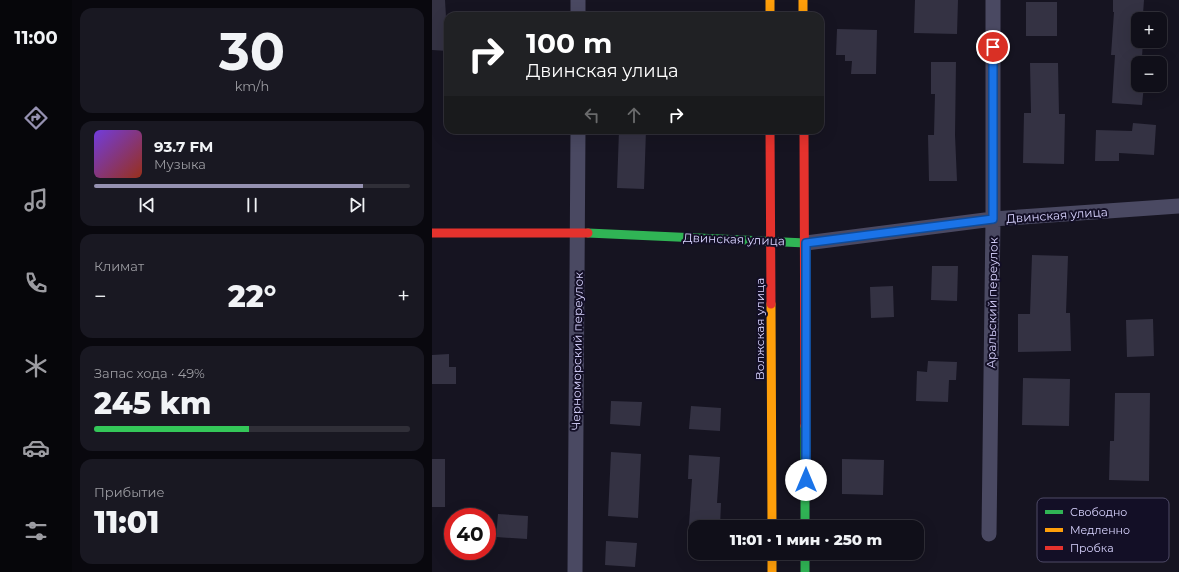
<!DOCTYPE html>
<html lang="ru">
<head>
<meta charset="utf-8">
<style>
  :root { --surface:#100f19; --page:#191822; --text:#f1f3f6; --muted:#9c9ca2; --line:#302f38; --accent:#9591b1 }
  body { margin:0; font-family:Montserrat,sans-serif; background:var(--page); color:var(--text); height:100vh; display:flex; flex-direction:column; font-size:15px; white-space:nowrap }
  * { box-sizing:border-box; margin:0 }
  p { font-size:13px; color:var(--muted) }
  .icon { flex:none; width:22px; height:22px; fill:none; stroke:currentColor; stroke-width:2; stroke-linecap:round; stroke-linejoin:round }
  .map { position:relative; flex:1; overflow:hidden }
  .side { display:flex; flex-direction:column; gap:8px; padding:8px; background:#09080e; width:360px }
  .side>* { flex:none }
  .hud { position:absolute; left:12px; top:12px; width:380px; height:122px; border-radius:12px; box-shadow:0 4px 16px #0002,0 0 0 1px var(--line); background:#202124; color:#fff; overflow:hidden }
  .tools { position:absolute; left:699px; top:12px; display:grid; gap:8px }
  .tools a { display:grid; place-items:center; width:36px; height:36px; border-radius:8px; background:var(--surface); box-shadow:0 4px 16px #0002,0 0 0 1px var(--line); font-size:20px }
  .speed { position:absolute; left:12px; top:508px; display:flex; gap:8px; font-size:20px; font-weight:700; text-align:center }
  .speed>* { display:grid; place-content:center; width:52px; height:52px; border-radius:50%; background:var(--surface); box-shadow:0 4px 16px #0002,0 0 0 1px var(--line); line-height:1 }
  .speed .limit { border:6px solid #d22; background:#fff; color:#111 }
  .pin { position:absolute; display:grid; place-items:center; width:34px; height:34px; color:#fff; margin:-17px; border:2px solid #fff; border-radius:50%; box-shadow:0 1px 4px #0007 }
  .me { position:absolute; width:44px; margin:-22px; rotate:0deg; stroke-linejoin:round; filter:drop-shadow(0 0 3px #0008) }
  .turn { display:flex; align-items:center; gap:14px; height:84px; padding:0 16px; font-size:18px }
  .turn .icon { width:52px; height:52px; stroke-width:2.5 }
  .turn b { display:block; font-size:28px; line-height:34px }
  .lanes { display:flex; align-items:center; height:38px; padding:0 16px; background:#0003; justify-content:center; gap:20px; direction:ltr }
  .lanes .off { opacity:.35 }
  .big { font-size:30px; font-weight:800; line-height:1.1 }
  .side .card { flex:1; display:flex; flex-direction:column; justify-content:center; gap:6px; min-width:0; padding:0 14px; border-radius:12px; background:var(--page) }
  .side .dial { align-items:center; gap:0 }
  .dial b { font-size:52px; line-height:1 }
  .song { display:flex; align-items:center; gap:12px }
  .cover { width:48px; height:48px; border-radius:6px; background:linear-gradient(135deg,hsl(260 70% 55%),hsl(10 70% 35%)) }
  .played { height:4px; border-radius:2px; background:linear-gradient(90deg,var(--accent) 85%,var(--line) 85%) }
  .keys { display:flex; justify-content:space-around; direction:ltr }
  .heat { display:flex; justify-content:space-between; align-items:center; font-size:22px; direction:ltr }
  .charge { height:6px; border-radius:3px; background:linear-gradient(90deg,#34c759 49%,var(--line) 0) }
  .trip { position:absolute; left:256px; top:520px; width:236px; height:40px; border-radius:12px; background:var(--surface); box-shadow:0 4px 16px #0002,0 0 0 1px var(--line); font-weight:800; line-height:40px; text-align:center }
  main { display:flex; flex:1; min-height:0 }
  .menu { display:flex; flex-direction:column; width:72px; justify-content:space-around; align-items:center; background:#06060a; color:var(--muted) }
  .menu .icon { width:28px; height:28px }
  .menu .active { color:var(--accent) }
  .menu b { font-size:18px; color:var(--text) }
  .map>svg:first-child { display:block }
  .building { fill:#343243 }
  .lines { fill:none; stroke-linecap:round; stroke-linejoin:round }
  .street { stroke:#4a4962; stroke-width:15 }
  .fast { stroke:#30b455; stroke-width:9 }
  .slow { stroke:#ff9f0a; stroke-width:9 }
  .jam { stroke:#e5322d; stroke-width:9 }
  .route-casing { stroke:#114b97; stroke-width:10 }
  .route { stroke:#1a73e8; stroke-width:7 }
  .labels { text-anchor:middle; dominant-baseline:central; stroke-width:4; stroke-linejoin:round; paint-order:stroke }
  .street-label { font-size:12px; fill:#d9d4ff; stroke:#130f26 }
  .key { fill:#130f26; stroke:#4e4a67; stroke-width:1 }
  .key-label { font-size:11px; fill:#d9d4ff }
</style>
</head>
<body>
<main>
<nav class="menu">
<b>11:00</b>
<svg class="icon active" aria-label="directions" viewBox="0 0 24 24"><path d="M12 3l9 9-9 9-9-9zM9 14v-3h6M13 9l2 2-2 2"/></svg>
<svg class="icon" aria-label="music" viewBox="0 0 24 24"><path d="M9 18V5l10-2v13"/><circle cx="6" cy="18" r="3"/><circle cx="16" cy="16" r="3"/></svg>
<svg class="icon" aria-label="phone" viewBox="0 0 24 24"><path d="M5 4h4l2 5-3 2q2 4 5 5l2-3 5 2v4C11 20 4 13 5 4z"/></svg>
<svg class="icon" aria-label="climate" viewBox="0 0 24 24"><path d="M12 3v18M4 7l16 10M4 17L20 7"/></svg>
<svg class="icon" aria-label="car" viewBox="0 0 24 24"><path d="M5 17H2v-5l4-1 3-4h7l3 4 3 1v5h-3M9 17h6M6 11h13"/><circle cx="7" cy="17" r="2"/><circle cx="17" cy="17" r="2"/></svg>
<svg class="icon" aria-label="filters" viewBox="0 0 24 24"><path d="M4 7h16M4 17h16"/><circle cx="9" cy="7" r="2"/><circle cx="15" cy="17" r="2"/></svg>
</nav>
<section class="side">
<div class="card dial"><b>30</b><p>km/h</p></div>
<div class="card">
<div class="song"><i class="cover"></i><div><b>93.7 FM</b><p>Музыка</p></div></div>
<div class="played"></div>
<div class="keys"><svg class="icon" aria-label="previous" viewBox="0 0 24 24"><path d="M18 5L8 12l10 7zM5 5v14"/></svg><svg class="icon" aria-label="pause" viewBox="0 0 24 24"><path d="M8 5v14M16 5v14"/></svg><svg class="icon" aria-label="next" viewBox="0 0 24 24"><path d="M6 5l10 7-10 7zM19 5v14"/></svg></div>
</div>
<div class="card"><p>Климат</p>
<div class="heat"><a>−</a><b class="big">22°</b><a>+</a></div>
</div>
<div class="card"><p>Запас хода · 49%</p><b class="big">245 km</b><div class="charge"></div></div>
<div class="card"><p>Прибытие</p><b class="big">11:01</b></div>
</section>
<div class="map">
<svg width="747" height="572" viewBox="0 0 747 572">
  <rect width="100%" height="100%" fill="#161421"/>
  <path class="building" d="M0 0H13L16 51 0 50Z
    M483 0H526L525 34 482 33Z
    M681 0H712L711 14H706V41H711L710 57H706V85H712L710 105 680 103 683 55H679L682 12H681Z
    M594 2H625V36H594Z
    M405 29 445 30 444 74H419L420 61H413V55H404Z
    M499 62H524L523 135 525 181H497L496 135H502L503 94H499Z
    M598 63H626L627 114H633L632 164 591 163 592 113H599Z
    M701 123 724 125 722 155 687 153V161H663L664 130 700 131Z
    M187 130H214L212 189 185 188Z
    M600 255 636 256 634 313H638L639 351 586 352V314H598Z
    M500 266H526L525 301 499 300Z
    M461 286 462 317 439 318 438 287Z
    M721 319 722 356 695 357 694 320Z
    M17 354V367H24V384H0V355Z
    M496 361 525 362 524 380H517L516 402 484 401 485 371 495 372Z
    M591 378 638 379 637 426 590 425Z
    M683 393H718L717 481 677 480 678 441H682Z
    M179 401 210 402 208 426 178 424Z
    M259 406 289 408 288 431 257 429Z
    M179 452 209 454 206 518 176 516Z
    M257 455 288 457 285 503H289L288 527 257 525 260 479H256Z
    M0 459H13V507H0Z
    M410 459 452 460 451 495 410 494Z
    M66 514 96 516 95 539 64 537Z
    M174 541 205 543 203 567 173 565Z"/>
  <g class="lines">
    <path class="street" d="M146 0V16
      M374 243 561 219 747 206
      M557 534 561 219V0
      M143 572 146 130"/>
    <path class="fast" d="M156 233 374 243
      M373 426V527
      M373 553V572"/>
    <path class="slow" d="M338 0V16
      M371 0V16
      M339 304 340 527
      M340 553V572"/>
    <path class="jam" d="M338 130 339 304
      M372 130 373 426
      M0 233H156"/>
  </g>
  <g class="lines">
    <g class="route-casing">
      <path id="route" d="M374 480V243L561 219V47"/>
    </g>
    <use href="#route" class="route"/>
  </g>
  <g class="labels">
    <g class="street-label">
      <text transform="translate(625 215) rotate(-4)">Двинская улица</text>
      <text transform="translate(302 239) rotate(2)">Двинская улица</text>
      <text transform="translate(560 303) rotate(-89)">Аральский переулок</text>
      <text transform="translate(327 329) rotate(-90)">Волжская улица</text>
      <text transform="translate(145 351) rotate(-89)">Черноморский переулок</text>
    </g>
  </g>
  <rect x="605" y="498" width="132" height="64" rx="6" class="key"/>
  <rect x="613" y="510" width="18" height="4" fill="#30b455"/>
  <rect x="613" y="528" width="18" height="4" fill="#ff9f0a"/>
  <rect x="613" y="546" width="18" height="4" fill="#e5322d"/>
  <g class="key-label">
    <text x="638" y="516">Свободно</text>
    <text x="638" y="534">Медленно</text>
    <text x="638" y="552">Пробка</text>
  </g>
</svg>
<div class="tools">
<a>+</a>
<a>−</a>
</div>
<div class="speed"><div class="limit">40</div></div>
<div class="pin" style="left:561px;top:47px;background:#d93025"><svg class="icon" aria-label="arrive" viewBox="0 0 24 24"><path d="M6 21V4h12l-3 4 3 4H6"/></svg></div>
<svg class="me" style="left:374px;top:480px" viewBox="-20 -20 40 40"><circle r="19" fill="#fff"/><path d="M0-13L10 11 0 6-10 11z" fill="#1a73e8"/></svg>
<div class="trip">11:01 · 1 мин · 250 m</div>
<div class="hud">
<div class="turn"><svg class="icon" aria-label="right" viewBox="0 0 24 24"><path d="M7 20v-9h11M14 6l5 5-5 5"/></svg><div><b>100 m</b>Двинская улица</div></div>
<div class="lanes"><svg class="icon off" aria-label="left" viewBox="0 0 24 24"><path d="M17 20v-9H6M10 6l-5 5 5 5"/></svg><svg class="icon off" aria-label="ahead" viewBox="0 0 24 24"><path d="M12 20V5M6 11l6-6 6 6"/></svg><svg class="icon" aria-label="right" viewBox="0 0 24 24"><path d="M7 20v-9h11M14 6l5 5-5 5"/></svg></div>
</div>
</div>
</main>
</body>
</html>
